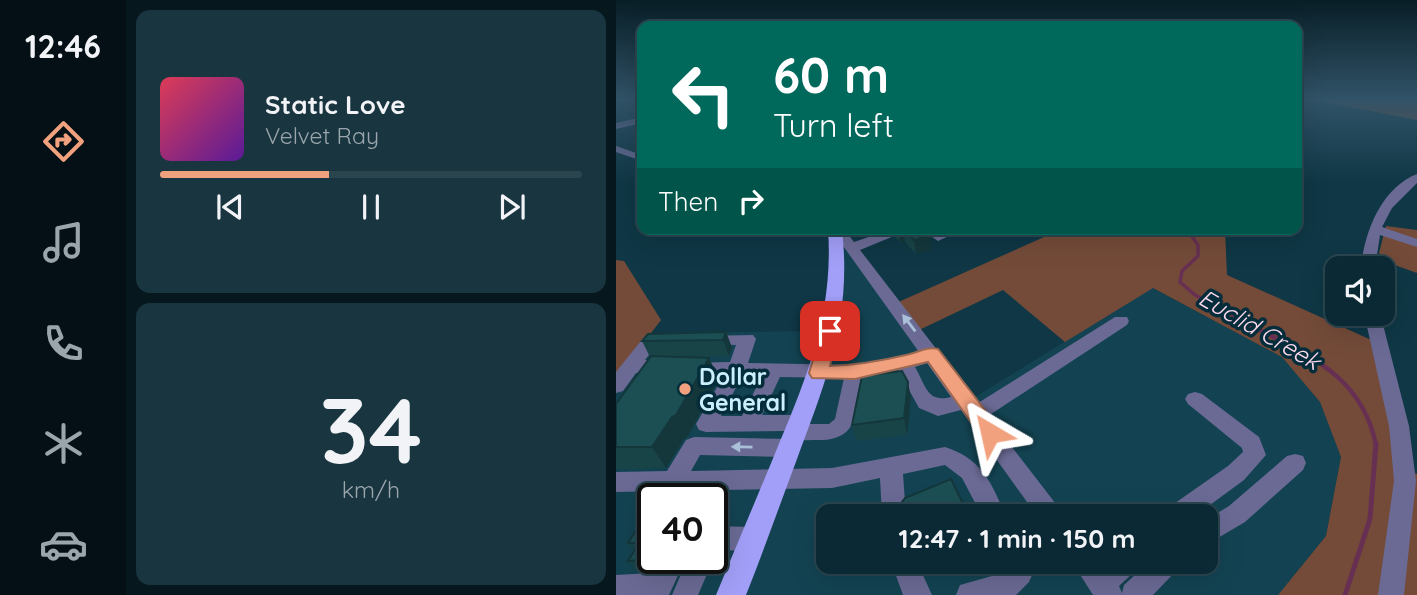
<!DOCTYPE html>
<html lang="en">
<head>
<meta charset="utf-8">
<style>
  :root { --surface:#0b2934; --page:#193540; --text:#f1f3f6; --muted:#9aa6ac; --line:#2b454f; --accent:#f2a17e }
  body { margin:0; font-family:Quicksand,sans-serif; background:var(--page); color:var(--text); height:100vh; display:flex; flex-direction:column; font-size:26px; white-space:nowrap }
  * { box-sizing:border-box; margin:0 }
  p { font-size:23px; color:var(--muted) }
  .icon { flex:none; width:38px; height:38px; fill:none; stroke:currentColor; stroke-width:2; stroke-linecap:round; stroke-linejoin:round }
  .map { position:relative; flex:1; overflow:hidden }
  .sheet { display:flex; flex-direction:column; gap:10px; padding:10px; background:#06171d; width:490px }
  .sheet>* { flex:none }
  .hud { position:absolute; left:21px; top:21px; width:665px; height:214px; border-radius:14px; box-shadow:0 7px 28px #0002,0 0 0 2px var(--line); background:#00695c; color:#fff; overflow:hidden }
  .fabs { position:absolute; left:709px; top:256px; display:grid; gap:14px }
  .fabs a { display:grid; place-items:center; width:70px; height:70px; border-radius:14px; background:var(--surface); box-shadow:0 7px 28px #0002,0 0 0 2px var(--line); font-size:35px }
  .speed { position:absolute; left:21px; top:483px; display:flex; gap:14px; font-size:35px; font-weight:700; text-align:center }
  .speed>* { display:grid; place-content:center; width:91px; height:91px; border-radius:50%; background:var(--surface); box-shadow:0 7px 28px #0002,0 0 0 2px var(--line); line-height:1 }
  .speed .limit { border:4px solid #111; border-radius:10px; background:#fff; color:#111 }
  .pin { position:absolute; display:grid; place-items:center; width:60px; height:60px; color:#fff; margin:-30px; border-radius:14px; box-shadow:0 4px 10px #0006 }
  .me { position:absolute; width:77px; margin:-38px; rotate:324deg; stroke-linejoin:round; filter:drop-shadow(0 0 5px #0008) }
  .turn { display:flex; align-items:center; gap:24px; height:147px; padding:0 21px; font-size:32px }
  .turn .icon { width:91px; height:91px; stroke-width:2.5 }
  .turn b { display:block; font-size:49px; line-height:60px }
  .then { display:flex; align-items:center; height:66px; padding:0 21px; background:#0003; gap:14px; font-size:26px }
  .sheet .widget { flex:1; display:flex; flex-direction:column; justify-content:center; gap:10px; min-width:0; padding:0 24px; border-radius:14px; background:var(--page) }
  .sheet .dial { align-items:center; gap:0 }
  .dial b { font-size:91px; line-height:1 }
  .song { display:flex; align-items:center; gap:21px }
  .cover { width:84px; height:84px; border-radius:10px; background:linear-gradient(135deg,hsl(350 70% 55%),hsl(270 70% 35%)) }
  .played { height:7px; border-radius:4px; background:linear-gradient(90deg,var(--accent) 40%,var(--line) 40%) }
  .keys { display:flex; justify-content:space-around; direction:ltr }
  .trip { position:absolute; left:200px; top:504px; width:402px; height:70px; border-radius:14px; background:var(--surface); box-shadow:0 7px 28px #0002,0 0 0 2px var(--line); font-weight:800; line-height:70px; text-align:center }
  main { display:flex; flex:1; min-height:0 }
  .dock { display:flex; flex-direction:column; width:126px; justify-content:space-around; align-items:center; background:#041015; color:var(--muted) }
  .dock .icon { width:49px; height:49px }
  .dock .current { color:var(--accent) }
  .dock b { font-size:32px; color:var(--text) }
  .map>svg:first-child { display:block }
  .built { fill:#134352; fill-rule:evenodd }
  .green { fill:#744b39 }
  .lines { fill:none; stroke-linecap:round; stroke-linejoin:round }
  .stream-far3 { stroke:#673052; stroke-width:2.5 }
  .stream-far2 { stroke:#673052; stroke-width:3.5 }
  .stream-far1 { stroke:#673052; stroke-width:4.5 }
  .stream { stroke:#673052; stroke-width:5 }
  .minor { fill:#6a6a95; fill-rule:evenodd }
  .major { fill:#a29ff8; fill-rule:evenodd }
  .wall { fill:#184448 }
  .shaded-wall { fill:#14373b }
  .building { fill:#1c4f54; stroke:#14373b; stroke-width:2 }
  .oneway { fill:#aac0d9 }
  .route { fill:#f2a17e; stroke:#9d6952; stroke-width:2 }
  .poi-dot { fill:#f2a17e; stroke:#032d3a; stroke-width:2.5 }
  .labels { text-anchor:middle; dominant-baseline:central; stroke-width:7; stroke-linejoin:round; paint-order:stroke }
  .near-poi-label { font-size:23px; font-weight:bold; fill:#cceffe; stroke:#032d3a; text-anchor:start }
  .near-water-label { font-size:24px; font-style:italic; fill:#fdd8ec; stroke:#032d3a }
</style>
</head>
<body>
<main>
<nav class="dock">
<b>12:46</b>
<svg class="icon current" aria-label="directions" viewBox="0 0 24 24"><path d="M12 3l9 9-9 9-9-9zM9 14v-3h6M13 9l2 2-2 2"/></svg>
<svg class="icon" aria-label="music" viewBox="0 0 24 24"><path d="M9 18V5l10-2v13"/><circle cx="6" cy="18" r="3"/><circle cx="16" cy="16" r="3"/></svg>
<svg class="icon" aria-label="phone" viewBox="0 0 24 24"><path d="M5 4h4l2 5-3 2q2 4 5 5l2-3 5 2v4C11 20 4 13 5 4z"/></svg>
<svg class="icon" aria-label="climate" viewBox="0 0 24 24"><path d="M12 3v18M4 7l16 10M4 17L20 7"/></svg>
<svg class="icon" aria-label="car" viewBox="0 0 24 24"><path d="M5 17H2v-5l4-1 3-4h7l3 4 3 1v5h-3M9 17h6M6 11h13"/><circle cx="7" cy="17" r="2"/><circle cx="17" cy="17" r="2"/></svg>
</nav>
<section class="sheet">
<div class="widget">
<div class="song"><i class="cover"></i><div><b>Static Love</b><p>Velvet Ray</p></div></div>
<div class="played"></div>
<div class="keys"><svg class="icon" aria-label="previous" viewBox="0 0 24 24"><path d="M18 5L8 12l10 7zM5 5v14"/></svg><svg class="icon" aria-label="pause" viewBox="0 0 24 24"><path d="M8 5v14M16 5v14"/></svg><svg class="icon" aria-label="next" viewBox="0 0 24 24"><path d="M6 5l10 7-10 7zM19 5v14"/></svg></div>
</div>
<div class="widget dial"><b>34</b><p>km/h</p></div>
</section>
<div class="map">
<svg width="801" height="595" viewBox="0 0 801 595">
  <rect width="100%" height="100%" fill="#0f3745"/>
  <path class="built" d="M219 229 351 402 536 288 666 357 704 402 725 457 710 536 662 595H0V379L35 333 214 331ZM37 499H96V558H37ZM212 516H590V562H212Z"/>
  <path class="green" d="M692 99H801V120Z
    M770 226 801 230V273L773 263 763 253Z
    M446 229H609L611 275 762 343 788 469 801 474V595H662L710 536 725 457 704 402 666 357 537 288 449 342 387 290 299 332 278 304Z
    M0 260 8 261 45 320 0 379Z"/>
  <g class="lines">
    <path class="stream-far3" d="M571 229 573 233"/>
    <path class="stream-far2" d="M572 231 582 245V256L566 271 564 282 579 295 638 326"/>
    <path class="stream-far1" d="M634 325C691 355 746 375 760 445"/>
    <path class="stream" d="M729 595 754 519 760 443"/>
    <path class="minor" d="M26 117V123L0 129V123Z
      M0 146 26 155V161L0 152Z
      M801 174V183L776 208 766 227 801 239V247L764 235 759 268H745C748 233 765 188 801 174Z
      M215 229H228L238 242 276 229H295L244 250 362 403 499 317H511L513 321 511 325 372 416 443 508 447 516H421L345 410 322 416 303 408 282 370 247 377C241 408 244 440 204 440 193 440 182 441 172 438L169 431 90 432 83 430 80 424 108 375 69 373 67 368 69 363 114 362 120 345 85 344 82 340 85 336 137 335 140 339 132 363 239 365 303 352ZM311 363 335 397C311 403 310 386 299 367ZM126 376H146L126 416H105ZM164 377 228 378 219 419 213 424H193L190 417 183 415H146Z
      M305 229H320L323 232 348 229 322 241Z
      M748 313H764L793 426 800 481 788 595H762L778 481 773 426Z
      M34 335 54 337 57 341 54 345 39 347 29 360 53 362 56 367 53 372 20 373 7 391 0 393V372L28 337Z
      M579 392 586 394 643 437 650 455 628 480 579 516H548L552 508 612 466 627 452 626 448 572 404 569 399 572 394Z
      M78 437 173 439 181 442 184 448 181 454 173 457 84 455 75 471 216 468 329 447C366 459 375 482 390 516H366L346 478 329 465 287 474 290 516H266L264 478 216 488 0 492V472L51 471 70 440Z
      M679 454 687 456 690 463 687 470 629 522 590 545V520L613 506 671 456Z
      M96 526 137 527 146 531 149 539 146 547 137 551 96 550Z
      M96 554 98 558 82 595H56L72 558H96Z
      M43 558H70L53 595H0V575L35 573Z
      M275 562H301L316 595H287Z
      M387 562H413L417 573 413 582 400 595H340L344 585 383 574 389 569Z
      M456 562H485L487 565 491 562H523L519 571 503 586 506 593 508 585 533 562H564L560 571 537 595H477Z"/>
    <path class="major" d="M212 229H226C236 318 211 378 181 459 164 504 148 550 130 595H100C119 549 139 502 158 456 190 379 218 315 212 229Z"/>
  </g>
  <path class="wall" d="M279 229H309L316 249 300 254 289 242 284 243 280 238Z
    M110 332 116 348 113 356 56 357 103 379 72 436 68 439 50 468 0 469V404L34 357 26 341Z
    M295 398 291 435 240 441 236 425Z
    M37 516V558H40L33 570 21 571 12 561 18 550 12 543Z"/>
  <path class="shaded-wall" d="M282 229H287L289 242 284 243Z
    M314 235 316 249 300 254 298 240Z
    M110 332 116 348 113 356 107 340Z
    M93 358 103 379 72 436 68 439 50 468 36 447Z
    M292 382 295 398 291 435 288 418Z
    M33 546 37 552V558H40L33 570 25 560Z
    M307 562H337L309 574Z"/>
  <path class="building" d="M288 229H309L314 235 298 240Z
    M110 332 107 340 26 341 32 334Z
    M35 356 93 358 60 415 56 417 36 447H0V404Z
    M286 371 292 382 288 418 236 425 246 376Z
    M335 479 353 516H291L286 502 289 498Z
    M29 516H37V546H33L25 560 12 561 23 543H12Z"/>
  <defs><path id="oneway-solid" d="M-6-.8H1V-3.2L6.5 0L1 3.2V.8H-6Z" transform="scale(1.75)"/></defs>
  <g class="oneway">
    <use href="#oneway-solid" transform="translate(293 323) rotate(-127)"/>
    <use href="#oneway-solid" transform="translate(126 447) rotate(-179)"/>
  </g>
  <linearGradient id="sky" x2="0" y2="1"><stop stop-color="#081e26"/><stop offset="0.54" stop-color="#315368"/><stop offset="1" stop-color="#315368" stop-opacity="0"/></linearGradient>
  <rect width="801" height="183" fill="url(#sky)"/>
  <path class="route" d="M214 325 223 331 214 366C240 365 265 361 290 355 301 353 311 346 322 349L382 427 385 433 382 439 374 442 367 439 312 362 239 379 196 378 193 373 206 331Z"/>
  <circle class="poi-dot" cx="69" cy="389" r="7"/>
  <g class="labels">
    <g class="near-poi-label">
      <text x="83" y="376">Dollar<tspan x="83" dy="26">General</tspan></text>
    </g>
    <g class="near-water-label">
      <text transform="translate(644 329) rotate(30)">Euclid Creek</text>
    </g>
  </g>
</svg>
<div class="fabs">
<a><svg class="icon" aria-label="sound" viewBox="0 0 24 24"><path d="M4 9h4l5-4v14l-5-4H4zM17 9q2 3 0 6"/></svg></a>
</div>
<div class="speed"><div class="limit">40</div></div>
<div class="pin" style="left:214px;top:331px;background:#d93025"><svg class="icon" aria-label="arrive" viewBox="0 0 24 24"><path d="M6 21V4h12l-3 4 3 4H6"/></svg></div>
<svg class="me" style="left:374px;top:433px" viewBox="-20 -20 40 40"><path d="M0-17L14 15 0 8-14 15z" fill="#f2a17e" stroke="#fff" stroke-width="4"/></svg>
<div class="trip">12:47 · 1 min · 150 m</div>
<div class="hud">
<div class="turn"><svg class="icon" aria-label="left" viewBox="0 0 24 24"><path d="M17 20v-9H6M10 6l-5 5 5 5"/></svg><div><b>60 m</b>Turn left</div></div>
<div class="then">Then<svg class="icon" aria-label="right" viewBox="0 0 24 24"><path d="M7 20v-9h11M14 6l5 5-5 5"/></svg></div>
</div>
</div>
</main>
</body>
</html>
